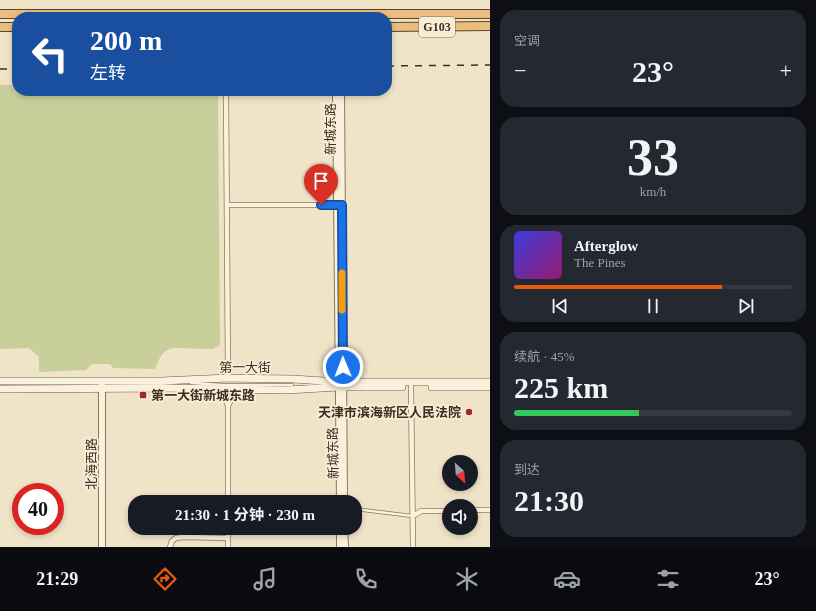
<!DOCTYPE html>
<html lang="zh">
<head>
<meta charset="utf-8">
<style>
  :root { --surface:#171b24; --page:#242831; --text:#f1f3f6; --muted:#9ea1a6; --line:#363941; --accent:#ea580c }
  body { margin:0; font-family:"Times New Roman","Noto Sans SC",serif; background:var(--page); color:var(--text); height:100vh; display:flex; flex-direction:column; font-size:15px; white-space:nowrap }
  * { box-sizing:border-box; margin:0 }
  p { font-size:13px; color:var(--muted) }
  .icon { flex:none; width:22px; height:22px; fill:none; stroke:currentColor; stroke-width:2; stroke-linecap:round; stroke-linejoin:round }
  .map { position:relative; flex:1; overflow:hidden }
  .panel { display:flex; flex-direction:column; gap:10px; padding:10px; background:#0d0f14; width:326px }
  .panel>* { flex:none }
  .top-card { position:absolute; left:12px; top:12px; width:380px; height:84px; border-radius:16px; box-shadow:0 2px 6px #0003; background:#1a4fa0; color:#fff; overflow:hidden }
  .needle { width:26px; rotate:154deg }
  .buttons { position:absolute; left:442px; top:455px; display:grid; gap:8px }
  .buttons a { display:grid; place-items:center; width:36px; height:36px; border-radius:50%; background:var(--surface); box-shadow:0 2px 6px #0003; font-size:20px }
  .speed { position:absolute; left:12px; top:483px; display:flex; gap:8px; font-size:20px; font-weight:700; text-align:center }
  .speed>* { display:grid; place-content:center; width:52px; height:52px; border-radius:50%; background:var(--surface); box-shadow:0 2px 6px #0003; line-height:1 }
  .speed .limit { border:6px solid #d22; background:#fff; color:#111 }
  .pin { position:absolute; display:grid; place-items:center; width:34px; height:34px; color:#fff; margin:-41px -17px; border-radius:50% 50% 50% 0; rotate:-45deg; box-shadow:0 0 4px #0007 }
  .pin .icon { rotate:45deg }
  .me { position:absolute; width:44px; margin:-22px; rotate:359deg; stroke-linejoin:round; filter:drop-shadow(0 0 3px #0008) }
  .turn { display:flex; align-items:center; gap:14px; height:84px; padding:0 12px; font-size:18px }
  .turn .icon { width:52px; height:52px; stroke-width:2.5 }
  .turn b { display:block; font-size:28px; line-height:34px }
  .big { font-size:30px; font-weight:700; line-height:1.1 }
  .panel .widget { flex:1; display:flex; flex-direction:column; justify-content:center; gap:6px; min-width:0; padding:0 14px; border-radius:16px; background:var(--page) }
  .panel .dial { align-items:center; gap:0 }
  .dial b { font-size:52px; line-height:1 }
  .song { display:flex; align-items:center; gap:12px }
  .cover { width:48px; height:48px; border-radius:6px; background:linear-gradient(135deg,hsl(240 70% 55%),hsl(320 70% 35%)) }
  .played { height:4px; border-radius:2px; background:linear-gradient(90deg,var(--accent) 75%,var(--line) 75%) }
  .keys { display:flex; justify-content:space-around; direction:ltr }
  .heat { display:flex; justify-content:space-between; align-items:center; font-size:22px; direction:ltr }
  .charge { height:6px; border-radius:3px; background:linear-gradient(90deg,#34c759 45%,var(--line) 0) }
  .trip { position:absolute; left:128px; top:495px; width:234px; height:40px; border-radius:16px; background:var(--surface); box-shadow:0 2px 6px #0003; font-weight:700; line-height:40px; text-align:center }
  .menu { display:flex; height:64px; justify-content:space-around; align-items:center; background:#090b0e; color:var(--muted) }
  .menu .icon { width:28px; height:28px }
  .menu .active { color:var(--accent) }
  .menu b { font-size:18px; color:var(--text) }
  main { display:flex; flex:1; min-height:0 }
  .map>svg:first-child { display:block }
  .green { fill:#c9cf9b }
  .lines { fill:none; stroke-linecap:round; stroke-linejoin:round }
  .service-casing { stroke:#8d765c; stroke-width:4 }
  .minor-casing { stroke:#8d765c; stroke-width:6 }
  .tertiary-casing { stroke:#8d765c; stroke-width:8 }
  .secondary-casing { stroke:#6f573f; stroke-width:8 }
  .trunk-casing { stroke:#5b4430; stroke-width:10 }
  .service { stroke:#faf1dc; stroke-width:2.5 }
  .minor { stroke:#faf1dc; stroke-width:4.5 }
  .tertiary { stroke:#faf1dc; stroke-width:6 }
  .secondary { stroke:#faf1dc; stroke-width:7 }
  .trunk { stroke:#eabe7c; stroke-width:8 }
  .rail { stroke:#3d2e20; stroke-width:1.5; stroke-dasharray:7 7; stroke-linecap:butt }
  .route-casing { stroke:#114b97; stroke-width:10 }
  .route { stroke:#1a73e8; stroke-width:7 }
  .slow { stroke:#f59e0b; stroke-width:7 }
  .poi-dot { fill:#9e2a2b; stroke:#f7eed8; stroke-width:1.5 }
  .labels { text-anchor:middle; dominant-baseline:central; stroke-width:3.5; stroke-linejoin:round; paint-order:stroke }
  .shield { fill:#f7eed8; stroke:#756857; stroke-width:1 }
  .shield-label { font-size:12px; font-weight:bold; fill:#3d2e20 }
  .street-label { font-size:13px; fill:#3d2e20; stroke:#f7eed8 }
  .poi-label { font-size:13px; font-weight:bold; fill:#3d2e20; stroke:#f7eed8; text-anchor:start }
</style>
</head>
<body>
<main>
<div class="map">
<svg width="490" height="547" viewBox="0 0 490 547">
  <rect width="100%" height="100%" fill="#f0e4c8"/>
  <path class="green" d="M0 85H17V91H218L220 345 213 349 173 348C162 350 159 359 155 369L113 368 110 364H92L86 370 39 372V357L29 348 0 349Z"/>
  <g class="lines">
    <g class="service-casing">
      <path id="service" d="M191 383 223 385H292
        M355 509 412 516"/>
    </g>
    <g class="minor-casing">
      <path id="minor" d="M226 91 228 378
        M227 205H340
        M411 387 413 547
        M218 390 225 398 228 406V502
        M228 406 233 395 239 390
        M471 510H490
        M413 516 421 511H449
        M228 528V547
        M170 547 172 541 176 538 183 537 228 538"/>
    </g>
    <g class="tertiary-casing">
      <path id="tertiary" d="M341 92 344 502
        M336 93 340 501
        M344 528 345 547
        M102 547V385
        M340 547V528"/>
    </g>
    <g class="secondary-casing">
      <path id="secondary" d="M0 381H161L228 378 293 379 339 382H490
        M432 387H490
        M0 389 170 388 287 390 339 387H402"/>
    </g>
    <g class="trunk-casing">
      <path id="trunk" d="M0 14H490
        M0 27H17
        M387 27 490 26"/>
    </g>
    <use href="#service" class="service"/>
    <use href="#minor" class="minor"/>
    <use href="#tertiary" class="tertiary"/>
    <use href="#secondary" class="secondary"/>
    <use href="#trunk" class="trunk"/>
    <path class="rail" d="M387 66 490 65
      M0 69H17"/>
  </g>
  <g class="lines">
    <g class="route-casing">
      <path id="route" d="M321 205H342L343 367"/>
    </g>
    <use href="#route" class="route"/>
    <path class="slow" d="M342 273V310"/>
  </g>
  <g class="poi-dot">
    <rect x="139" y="391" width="8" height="8" rx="2"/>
    <circle cx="469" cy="412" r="4"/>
  </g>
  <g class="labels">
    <rect class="shield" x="419" y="17" width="36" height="20" rx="3"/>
    <g class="shield-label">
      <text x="437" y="27">G103</text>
    </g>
    <g class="street-label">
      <text transform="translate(330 129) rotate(-90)">新城东路</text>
      <text x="245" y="367">第一大街</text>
      <text transform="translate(333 453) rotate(-91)">新城东路</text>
      <text transform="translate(91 464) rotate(-90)">北海西路</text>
    </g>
    <g class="poi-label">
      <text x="151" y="395">第一大街新城东路</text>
      <text x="461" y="412" text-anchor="end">天津市滨海新区人民法院</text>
    </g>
  </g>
</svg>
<div class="buttons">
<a><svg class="needle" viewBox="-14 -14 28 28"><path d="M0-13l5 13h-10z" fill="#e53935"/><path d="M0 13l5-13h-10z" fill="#9ea1a6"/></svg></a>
<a><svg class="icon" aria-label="sound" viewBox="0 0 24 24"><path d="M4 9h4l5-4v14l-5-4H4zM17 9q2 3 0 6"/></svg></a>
</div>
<div class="speed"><div class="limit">40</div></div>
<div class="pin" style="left:321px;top:205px;background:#d93025"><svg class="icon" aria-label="arrive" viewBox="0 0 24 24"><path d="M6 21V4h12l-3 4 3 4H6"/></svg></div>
<svg class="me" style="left:343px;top:367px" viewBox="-20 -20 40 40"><circle r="17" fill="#1a73e8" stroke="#fff" stroke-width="3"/><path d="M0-11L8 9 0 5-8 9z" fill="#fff"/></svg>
<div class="trip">21:30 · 1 分钟 · 230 m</div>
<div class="top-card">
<div class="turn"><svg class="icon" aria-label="left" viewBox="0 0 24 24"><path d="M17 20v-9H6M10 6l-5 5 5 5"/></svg><div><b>200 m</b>左转</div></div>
</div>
</div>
<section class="panel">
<div class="widget"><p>空调</p>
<div class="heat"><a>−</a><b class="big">23°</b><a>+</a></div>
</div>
<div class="widget dial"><b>33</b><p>km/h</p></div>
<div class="widget">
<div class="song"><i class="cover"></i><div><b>Afterglow</b><p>The Pines</p></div></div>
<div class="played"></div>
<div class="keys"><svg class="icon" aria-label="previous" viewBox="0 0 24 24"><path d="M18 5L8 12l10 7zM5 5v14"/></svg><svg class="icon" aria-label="pause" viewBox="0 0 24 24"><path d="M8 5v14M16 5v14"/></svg><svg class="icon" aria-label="next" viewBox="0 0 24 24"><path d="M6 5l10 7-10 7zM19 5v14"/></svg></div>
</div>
<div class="widget"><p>续航 · 45%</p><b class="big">225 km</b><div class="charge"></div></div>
<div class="widget"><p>到达</p><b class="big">21:30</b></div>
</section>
</main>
<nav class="menu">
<b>21:29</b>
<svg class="icon active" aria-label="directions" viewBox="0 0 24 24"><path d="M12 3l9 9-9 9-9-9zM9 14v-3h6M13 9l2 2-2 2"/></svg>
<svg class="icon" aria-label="music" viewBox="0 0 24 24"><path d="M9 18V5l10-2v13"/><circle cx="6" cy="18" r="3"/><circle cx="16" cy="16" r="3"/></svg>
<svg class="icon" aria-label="phone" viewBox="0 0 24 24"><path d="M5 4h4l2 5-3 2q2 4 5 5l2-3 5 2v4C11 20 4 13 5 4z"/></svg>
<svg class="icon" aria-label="climate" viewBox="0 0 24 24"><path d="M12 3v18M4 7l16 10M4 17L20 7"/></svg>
<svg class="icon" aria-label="car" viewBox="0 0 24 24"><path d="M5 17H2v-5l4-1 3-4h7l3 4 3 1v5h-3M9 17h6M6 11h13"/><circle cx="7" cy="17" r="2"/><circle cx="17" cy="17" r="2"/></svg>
<svg class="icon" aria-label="filters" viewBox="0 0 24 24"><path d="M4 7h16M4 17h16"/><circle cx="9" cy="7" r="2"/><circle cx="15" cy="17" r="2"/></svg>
<b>23°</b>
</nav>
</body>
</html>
